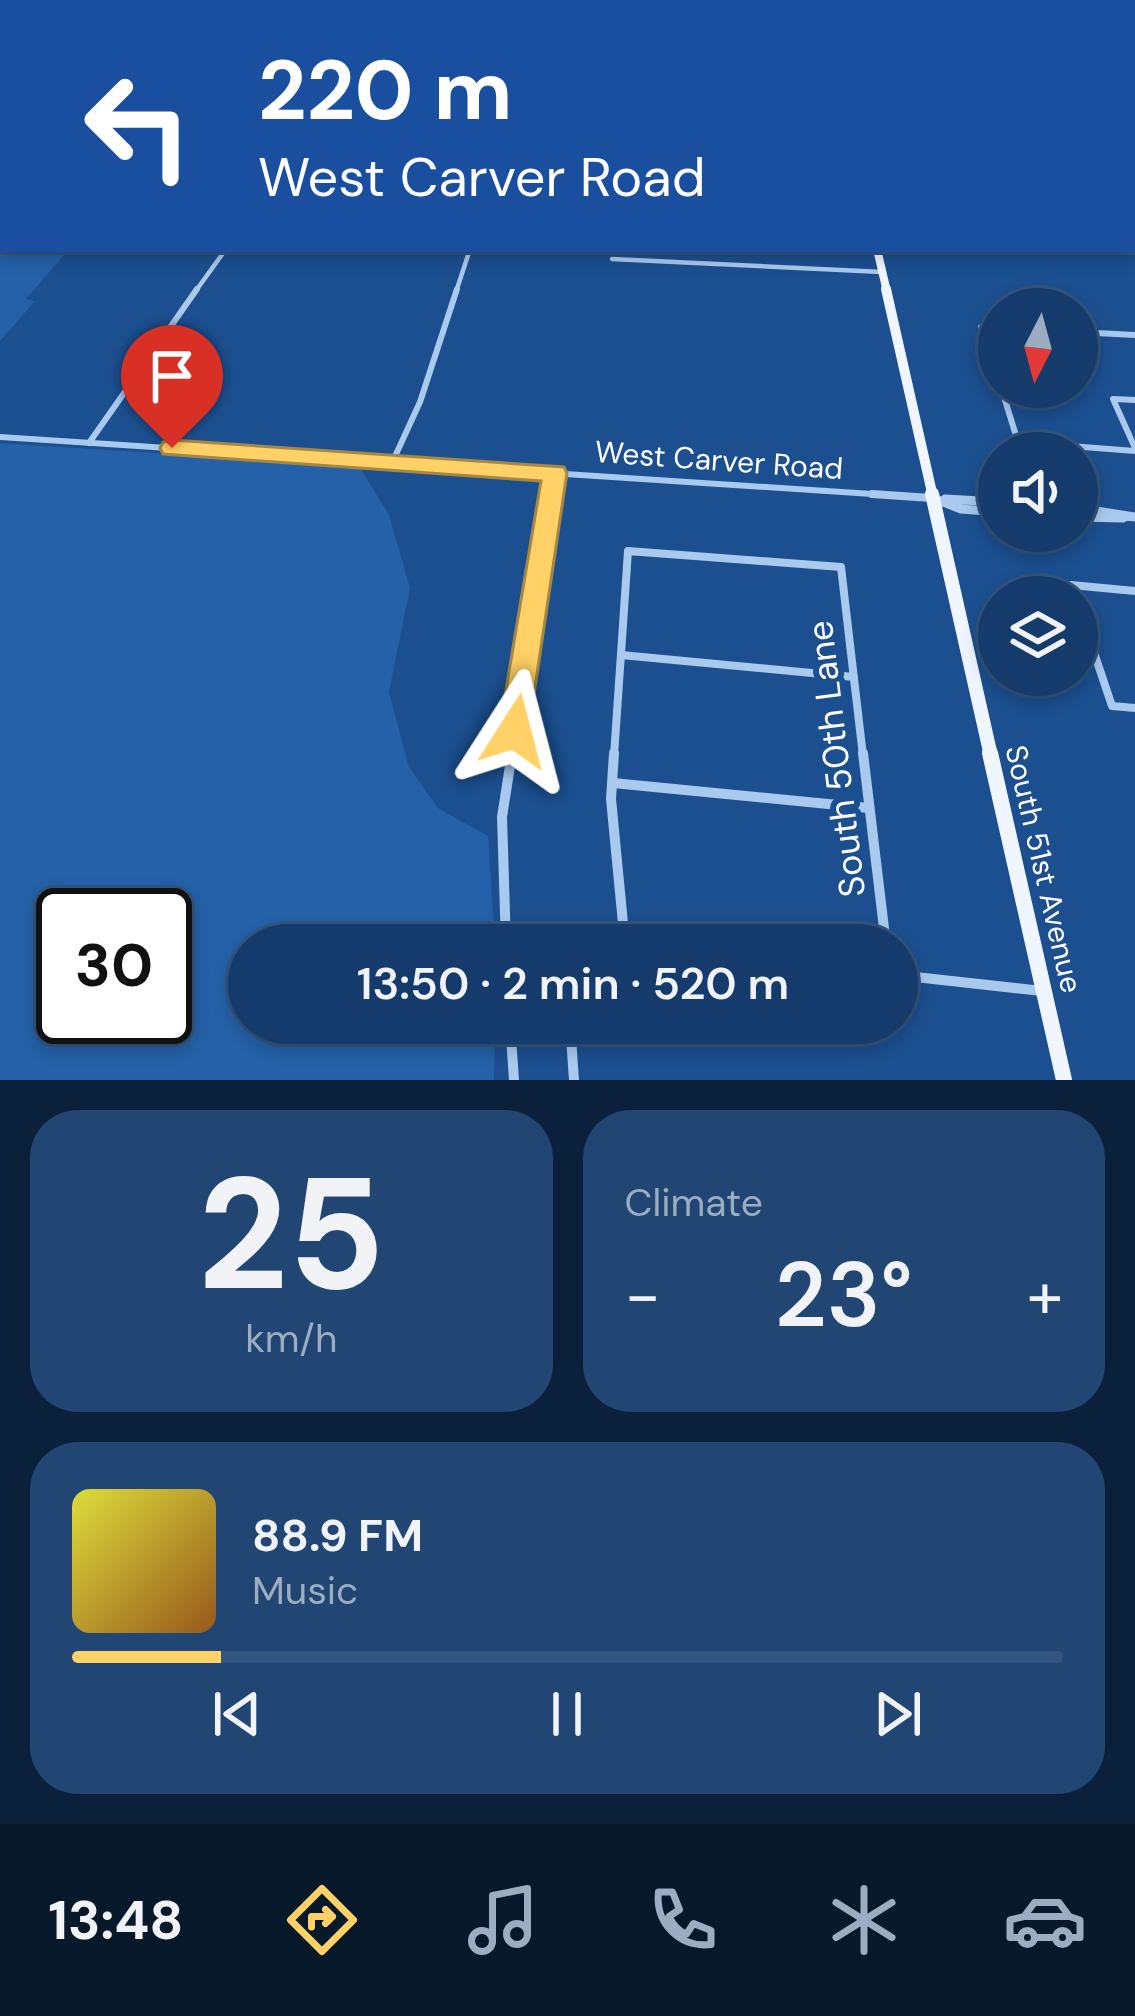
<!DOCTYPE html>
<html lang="en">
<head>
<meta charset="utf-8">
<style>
  :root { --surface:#143b6b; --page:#214673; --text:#f1f3f6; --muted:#9dadc1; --line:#33557e; --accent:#ffd166 }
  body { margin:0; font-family:"DM Sans",sans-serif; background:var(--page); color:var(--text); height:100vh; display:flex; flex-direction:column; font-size:45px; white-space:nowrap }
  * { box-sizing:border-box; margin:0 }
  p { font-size:39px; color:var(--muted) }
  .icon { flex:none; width:66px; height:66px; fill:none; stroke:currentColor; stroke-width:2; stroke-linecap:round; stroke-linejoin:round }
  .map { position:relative; height:1080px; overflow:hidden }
  .details { display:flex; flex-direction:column; gap:30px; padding:30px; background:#0b203b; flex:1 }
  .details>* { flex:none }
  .guide { position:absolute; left:0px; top:0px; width:1137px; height:252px; box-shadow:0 6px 18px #0003,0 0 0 3px var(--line); background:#1a4fa0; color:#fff; overflow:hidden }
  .needle { width:78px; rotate:186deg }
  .controls { position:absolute; left:978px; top:288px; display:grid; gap:24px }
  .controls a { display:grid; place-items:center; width:120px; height:120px; border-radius:50%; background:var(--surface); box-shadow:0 6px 18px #0003,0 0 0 3px var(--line); font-size:60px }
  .speed { position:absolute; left:36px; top:888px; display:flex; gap:24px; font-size:60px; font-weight:700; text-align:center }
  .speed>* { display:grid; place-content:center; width:156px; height:156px; border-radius:50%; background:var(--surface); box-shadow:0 6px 18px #0003,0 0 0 3px var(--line); line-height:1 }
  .speed .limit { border:6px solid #111; border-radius:18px; background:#fff; color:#111 }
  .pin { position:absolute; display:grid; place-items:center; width:102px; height:102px; color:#fff; margin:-123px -51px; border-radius:50% 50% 50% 0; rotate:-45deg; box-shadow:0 0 12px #0007 }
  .pin .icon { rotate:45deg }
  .me { position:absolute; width:132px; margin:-66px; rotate:9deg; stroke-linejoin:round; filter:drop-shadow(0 0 9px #0008) }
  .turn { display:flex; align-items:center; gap:42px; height:252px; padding:0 60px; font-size:54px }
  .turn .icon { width:156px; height:156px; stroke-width:2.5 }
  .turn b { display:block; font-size:84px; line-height:102px }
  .big { font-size:90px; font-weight:600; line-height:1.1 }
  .details .widget { flex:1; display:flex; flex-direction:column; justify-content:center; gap:18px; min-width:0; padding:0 42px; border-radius:48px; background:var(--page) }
  .details .dial { align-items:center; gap:0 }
  .dial b { font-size:156px; line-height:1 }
  .song { display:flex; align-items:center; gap:36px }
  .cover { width:144px; height:144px; border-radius:18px; background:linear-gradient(135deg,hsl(60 70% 55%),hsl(30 70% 35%)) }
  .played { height:12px; border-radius:6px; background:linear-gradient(90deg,var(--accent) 15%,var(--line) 15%) }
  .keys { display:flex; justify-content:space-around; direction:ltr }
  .heat { display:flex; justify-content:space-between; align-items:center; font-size:66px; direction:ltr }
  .details .tiles { flex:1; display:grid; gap:30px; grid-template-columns:1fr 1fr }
  .widget:last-child { grid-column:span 2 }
  .trip { position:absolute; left:228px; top:924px; width:690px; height:120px; border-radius:60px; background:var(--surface); box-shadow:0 6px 18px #0003,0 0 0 3px var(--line); font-weight:600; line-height:120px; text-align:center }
  .tabs { display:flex; height:192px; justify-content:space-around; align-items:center; background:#08182b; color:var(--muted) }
  .tabs .icon { width:84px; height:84px }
  .tabs .current { color:var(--accent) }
  .tabs b { font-size:54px; color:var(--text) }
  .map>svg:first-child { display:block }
  .green { fill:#2461a8; fill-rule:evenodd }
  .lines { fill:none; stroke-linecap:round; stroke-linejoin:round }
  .stream { stroke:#9cc4f0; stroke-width:3 }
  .minor-far3 { stroke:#a9c9ee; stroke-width:4.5 }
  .minor-far2 { stroke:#a9c9ee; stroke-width:6 }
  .minor-far1 { stroke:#a9c9ee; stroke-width:8 }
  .minor { stroke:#a9c9ee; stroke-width:10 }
  .tertiary { stroke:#a9c9ee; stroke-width:9 }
  .primary-far3 { stroke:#f0f6ff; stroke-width:8 }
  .primary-far2 { stroke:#f0f6ff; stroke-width:10 }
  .primary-far1 { stroke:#f0f6ff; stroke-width:14 }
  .primary { stroke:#f0f6ff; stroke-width:16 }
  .motorway { stroke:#fff; stroke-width:8 }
  .route { fill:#ffd166; stroke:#a68842; stroke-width:3 }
  .labels { text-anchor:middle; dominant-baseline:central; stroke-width:12; stroke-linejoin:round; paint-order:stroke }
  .street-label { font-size:30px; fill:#fff; stroke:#1b4f8f }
  .near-street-label { font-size:36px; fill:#fff; stroke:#1b4f8f }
</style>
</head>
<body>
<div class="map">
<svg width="1135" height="1080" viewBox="0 0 1135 1080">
  <rect width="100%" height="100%" fill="#1b4f8f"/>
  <path class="green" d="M0 227 3 249H69L26 299 35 301 0 341Z
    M0 443 359 466 389 515 410 588 389 692 409 767 438 808 488 836 495 945H249V1023H495L494 1080H0ZM165 915V1017H63V915Z"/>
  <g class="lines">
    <path class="stream" d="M1049 0 1057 3"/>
    <path class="minor-far3" d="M1087 249 1135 252
      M612 259 882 272
      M195 292 226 249
      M456 292 470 249"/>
    <path class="minor-far2" d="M999 328 981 327 999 382
      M1077 332 1135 335
      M1001 387 1018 442 1135 451
      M1135 400 1113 399 1135 448
      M0 437 918 497
      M89 443 197 289
      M392 463 420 402 457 289
      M551 497 555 473"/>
    <path class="minor-far1" d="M872 494 931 498
      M1075 597 1071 585 1135 591
      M1077 602 1112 706 1135 708
      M621 655 854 677
      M511 756 552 494
      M614 756 628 551 841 567 863 756"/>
    <path class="minor" d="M614 753 611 799 625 944
      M863 753 886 945
      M613 783 869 808
      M506 945 502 817 512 753
      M565 945V940L634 945
      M897 975 1042 991
      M510 1023 514 1080
      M570 1023 574 1080"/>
    <path class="tertiary" d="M933 498 961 509 999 512
      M945 499 999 502
      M1077 508 1135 517
      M1077 517 1123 518"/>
    <path class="primary-far3" d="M877 249 887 292"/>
    <path class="primary-far2" d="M886 289 933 497"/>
    <path class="primary-far1" d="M932 494 991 756"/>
    <path class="primary" d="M990 753 1064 1080"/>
    <path class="motorway" d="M1078 0 1085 3
      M1112 0 1121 3"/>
  </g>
  <path class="route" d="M172 440 564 467 567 473 527 741 515 745 504 741 499 731 541 481 163 454 160 448 163 442Z"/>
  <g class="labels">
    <g class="street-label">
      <text transform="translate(719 460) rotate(4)">West Carver Road</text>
      <text transform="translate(1044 869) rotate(77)">South 51st Avenue</text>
    </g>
    <g class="near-street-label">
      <text transform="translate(836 759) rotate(-97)">South 50th Lane</text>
    </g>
  </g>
</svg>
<div class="controls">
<a><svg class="needle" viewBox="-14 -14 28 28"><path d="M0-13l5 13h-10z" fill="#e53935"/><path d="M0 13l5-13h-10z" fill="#9dadc1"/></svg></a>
<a><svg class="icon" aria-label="sound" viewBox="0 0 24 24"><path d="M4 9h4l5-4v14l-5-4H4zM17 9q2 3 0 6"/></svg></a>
<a><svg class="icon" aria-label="layers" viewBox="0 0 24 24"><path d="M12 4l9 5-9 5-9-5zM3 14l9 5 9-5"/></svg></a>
</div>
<div class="speed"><div class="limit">30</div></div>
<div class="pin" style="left:172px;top:448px;background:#d93025"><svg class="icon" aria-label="arrive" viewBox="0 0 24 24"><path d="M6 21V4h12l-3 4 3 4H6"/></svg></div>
<svg class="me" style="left:515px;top:731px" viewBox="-20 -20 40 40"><path d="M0-17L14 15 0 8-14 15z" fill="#ffd166" stroke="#fff" stroke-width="4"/></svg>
<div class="trip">13:50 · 2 min · 520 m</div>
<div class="guide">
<div class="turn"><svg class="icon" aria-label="left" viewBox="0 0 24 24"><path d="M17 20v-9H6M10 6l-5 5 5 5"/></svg><div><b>220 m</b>West Carver Road</div></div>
</div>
</div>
<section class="details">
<div class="tiles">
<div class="widget dial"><b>25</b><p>km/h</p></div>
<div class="widget"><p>Climate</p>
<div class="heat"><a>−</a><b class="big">23°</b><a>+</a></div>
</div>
<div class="widget">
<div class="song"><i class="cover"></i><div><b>88.9 FM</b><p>Music</p></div></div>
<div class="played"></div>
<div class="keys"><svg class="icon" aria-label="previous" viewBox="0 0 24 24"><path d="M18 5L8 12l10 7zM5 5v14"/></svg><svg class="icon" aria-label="pause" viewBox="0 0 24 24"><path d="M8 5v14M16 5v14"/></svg><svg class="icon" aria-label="next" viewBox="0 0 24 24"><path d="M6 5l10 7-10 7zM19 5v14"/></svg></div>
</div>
</div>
</section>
<nav class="tabs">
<b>13:48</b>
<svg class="icon current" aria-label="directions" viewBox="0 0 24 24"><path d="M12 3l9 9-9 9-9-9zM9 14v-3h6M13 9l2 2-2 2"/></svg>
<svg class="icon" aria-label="music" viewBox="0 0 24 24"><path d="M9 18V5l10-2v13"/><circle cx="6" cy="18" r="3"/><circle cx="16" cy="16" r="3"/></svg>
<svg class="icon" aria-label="phone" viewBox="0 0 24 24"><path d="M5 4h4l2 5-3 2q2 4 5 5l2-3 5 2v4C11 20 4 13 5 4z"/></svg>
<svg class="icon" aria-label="climate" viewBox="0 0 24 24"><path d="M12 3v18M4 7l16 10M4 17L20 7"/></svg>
<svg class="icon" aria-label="car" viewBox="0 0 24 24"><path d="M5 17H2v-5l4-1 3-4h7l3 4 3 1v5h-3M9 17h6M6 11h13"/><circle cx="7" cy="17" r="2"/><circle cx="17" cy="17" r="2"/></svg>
</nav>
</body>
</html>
